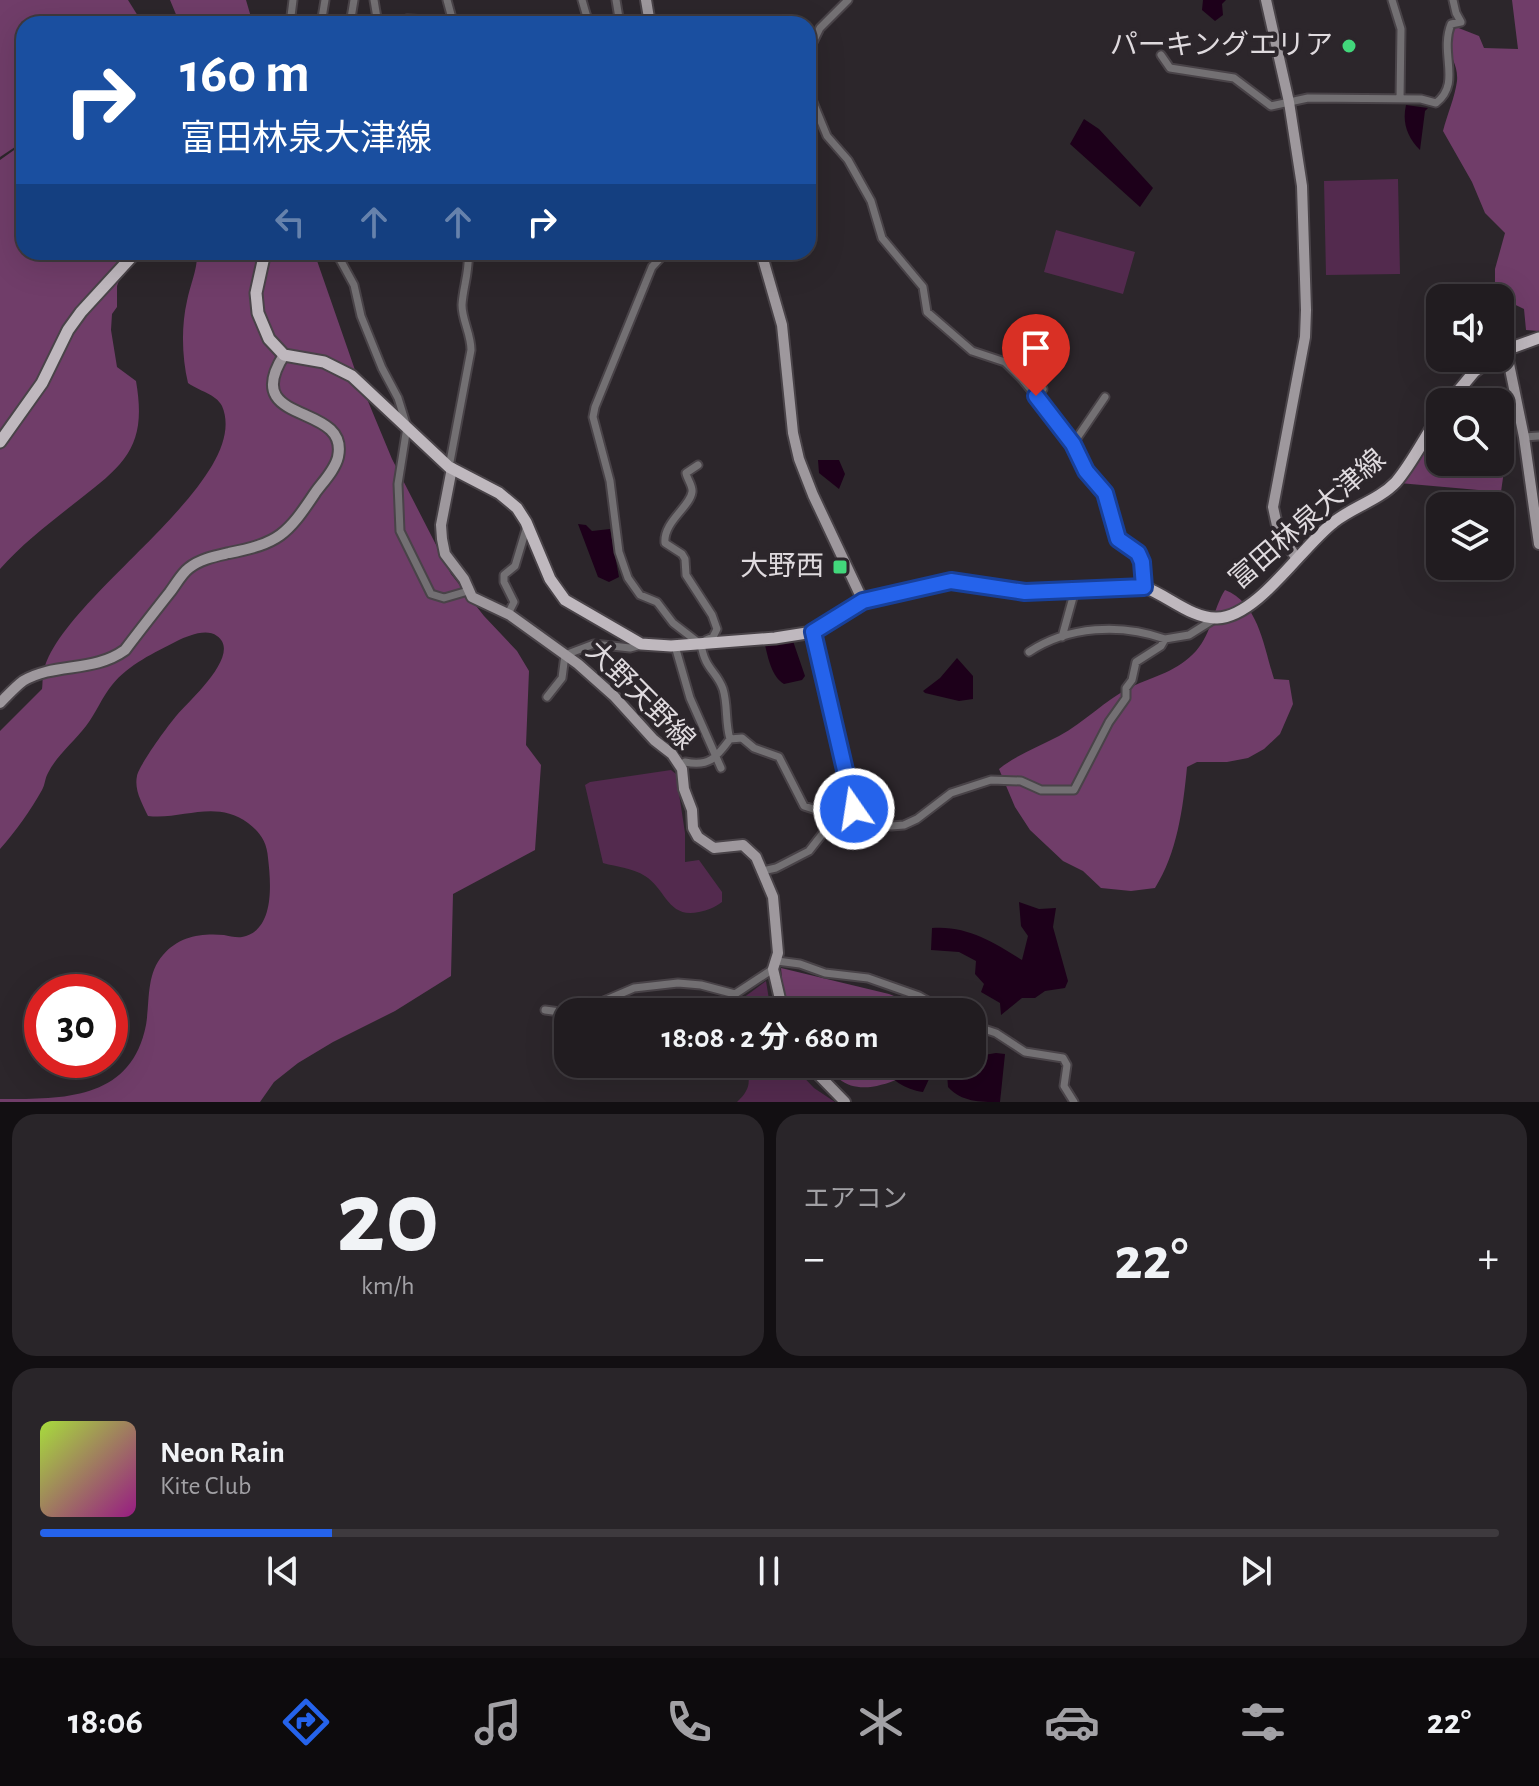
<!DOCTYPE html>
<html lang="ja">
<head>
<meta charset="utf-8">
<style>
  :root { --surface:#211c20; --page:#292529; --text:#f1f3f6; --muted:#a2a1a5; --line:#3e3a3e; --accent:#2563eb }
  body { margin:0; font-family:"Alegreya Sans","Noto Sans JP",sans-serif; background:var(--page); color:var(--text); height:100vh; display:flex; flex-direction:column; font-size:30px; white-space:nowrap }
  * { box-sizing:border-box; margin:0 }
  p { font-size:26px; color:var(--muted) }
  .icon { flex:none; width:44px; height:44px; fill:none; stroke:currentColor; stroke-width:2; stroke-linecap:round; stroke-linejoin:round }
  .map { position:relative; height:1102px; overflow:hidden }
  .panel { display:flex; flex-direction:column; gap:12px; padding:12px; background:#120f12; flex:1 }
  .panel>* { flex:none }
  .banner { position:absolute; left:16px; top:16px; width:800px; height:244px; border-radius:24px; box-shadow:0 8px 32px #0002,0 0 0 2px var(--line); background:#1a4fa0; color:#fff; overflow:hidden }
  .tools { position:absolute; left:1426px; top:284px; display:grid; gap:16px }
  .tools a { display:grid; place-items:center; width:88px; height:88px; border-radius:16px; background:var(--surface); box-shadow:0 8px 32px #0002,0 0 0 2px var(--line); font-size:40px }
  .speed { position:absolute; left:24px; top:974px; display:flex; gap:16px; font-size:40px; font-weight:700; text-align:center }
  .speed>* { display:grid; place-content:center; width:104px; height:104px; border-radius:50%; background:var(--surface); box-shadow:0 8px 32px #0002,0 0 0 2px var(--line); line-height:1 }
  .speed .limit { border:12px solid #d22; background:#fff; color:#111 }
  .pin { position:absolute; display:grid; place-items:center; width:68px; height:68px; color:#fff; margin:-82px -34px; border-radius:50% 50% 50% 0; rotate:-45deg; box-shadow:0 0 8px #0007 }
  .pin .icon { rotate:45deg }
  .me { position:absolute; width:88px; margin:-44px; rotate:347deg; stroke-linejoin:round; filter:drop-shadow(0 0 6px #0008) }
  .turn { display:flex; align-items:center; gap:28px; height:168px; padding:0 32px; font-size:36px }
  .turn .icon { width:104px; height:104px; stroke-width:2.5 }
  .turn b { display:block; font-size:56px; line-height:68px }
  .lanes { display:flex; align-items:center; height:76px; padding:0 32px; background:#0003; justify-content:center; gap:40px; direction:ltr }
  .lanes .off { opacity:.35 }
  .big { font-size:60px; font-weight:700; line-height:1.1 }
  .panel .tile { flex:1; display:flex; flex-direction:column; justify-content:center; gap:12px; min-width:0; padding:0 28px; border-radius:24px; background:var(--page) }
  .panel .dial { align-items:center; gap:0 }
  .dial b { font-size:104px; line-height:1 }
  .song { display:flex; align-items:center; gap:24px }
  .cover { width:96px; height:96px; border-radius:12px; background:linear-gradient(135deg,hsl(80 70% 55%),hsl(310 70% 35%)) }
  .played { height:8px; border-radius:4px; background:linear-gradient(90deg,var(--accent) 20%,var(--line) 20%) }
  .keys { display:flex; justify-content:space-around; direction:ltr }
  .heat { display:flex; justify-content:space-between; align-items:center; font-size:44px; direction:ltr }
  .panel .tiles { flex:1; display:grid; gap:12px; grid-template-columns:1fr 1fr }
  .tile:last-child { grid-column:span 2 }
  .trip { position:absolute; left:554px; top:998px; width:432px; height:80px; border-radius:24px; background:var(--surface); box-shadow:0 8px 32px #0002,0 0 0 2px var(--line); font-weight:700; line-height:80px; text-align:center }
  .menu { display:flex; height:128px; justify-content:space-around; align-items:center; background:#0d0b0d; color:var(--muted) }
  .menu .icon { width:56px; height:56px }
  .menu .current { color:var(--accent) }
  .menu b { font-size:36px; color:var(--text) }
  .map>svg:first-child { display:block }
  .green { fill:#532a4e }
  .forest { fill:#703d69 }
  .water { fill:#1d001a }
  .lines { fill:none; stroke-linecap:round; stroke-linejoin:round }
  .street-casing { stroke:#494348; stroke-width:11 }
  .secondary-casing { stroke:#494348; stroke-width:14 }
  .primary-casing { stroke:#494348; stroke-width:15 }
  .street { stroke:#737073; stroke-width:7 }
  .secondary { stroke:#9e989d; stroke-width:10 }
  .primary { stroke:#bfb8be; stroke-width:11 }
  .route-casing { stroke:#184099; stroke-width:20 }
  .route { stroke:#2563eb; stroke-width:14 }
  .poi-dot { fill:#42d77b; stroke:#2c262b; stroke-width:3 }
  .labels { text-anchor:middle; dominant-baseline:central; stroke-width:8; stroke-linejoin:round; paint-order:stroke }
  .poi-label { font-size:28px; fill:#dfdade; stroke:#2c262b; text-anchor:end }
  .street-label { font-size:28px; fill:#dfdade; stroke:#2c262b }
</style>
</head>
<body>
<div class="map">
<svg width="1539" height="1102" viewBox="0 0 1539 1102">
  <rect width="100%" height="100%" fill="#2c262b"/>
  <path class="green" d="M1398 179 1400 274 1326 275 1324 181Z
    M1056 230 1135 252 1123 294 1044 272Z
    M671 770 676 774 685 833V862L699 860 722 892V902C714 908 708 910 699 912 668 919 666 889 645 876 633 868 617 867 603 863L585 785 590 782Z
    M766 981 771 1012H718L730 1000 739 1001Z
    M732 1064H791L814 1088 835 1102H737C749 1091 752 1082 745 1067Z"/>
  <path class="forest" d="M0 0H128L143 24H24V141L0 157Z
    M170 0H246L253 24H180Z
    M1512 0H1539V331L1526 330 1524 309 1495 295V269L1505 233 1485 213 1472 182 1443 131C1447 115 1455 97 1457 81 1459 58 1440 53 1456 27L1479 36 1484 48 1518 49Z
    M24 143V252H134L121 275 117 286V307L112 314 111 330 117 367 136 381C147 444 127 463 80 499 52 521 23 543 0 569V160Z
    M197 252H314L355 370 392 459 451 574 484 616 517 651 529 671 526 745 541 765 535 850 453 894 451 976 395 1011 333 1042 298 1063 274 1082 260 1102H0V1099C62 1099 131 1101 146 1025 150 1001 146 974 163 955 179 936 202 933 224 935 229 936 237 938 242 937 275 931 271 883 268 858 267 842 260 832 248 823 215 799 183 820 148 816 142 803 134 790 137 776 139 765 169 724 177 715 188 702 243 654 217 636 206 628 188 636 177 641 154 653 129 664 112 685 102 697 96 713 86 726 74 742 57 755 48 773 45 778 45 785 42 790 31 810 15 832 0 849V731L42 689C43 683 42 676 44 670 63 595 254 481 222 406 216 394 199 391 188 383 182 358 181 327 187 301 190 285 198 269 197 252Z
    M1500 420 1509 435 1501 492 1399 483 1440 428V462H1500Z
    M1225 590C1259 603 1264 648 1274 679L1289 680 1293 704 1280 734 1264 749 1248 758 1227 762H1197L1187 767C1183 809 1177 853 1155 888L1131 891 1101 888 1083 871 1063 861 1030 830 1015 807 999 769C1018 754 1038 747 1059 736 1085 722 1105 700 1131 687 1155 676 1178 671 1196 651 1212 633 1213 609 1225 590Z
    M781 968 889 994 934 1012H785Z
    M826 1064H930C905 1076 865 1100 839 1079 834 1075 830 1069 826 1064Z"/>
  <path class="water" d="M1203 0H1226L1222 4 1223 15 1215 21 1202 10Z
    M1406 105 1428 108 1425 111 1420 150C1407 137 1402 122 1406 105Z
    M1084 119 1099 129 1153 188 1140 207 1070 144Z
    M818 460H839L845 474 839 489 819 473Z
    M578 524 586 525 592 531 610 529 619 577 609 582 598 577Z
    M793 641 805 676 802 680 784 684C772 677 768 658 765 645Z
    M957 658 973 676V699L959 701 925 693 923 691 940 678Z
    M1019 902 1039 909 1056 908 1053 927 1068 981 1065 988 1045 991 1035 998H1022L1001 1015 1000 1003 981 992 984 984 975 974 976 961 959 952 931 950 932 928C967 925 995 943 1022 960L1028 936 1021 926Z
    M996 1053 1005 1054 1000 1102C979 1102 962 1102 948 1087L947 1074 954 1064H972V1057Z
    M884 1064H936L923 1092C905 1089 890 1081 884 1064Z"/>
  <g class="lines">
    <g class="street-casing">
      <path id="street" d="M374 0 378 24
        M447 0 453 22
        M582 0 589 24
        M616 0 620 24
        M1392 0 1401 29 1400 99
        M290 24 293 0
        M321 24 325 0
        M350 24 354 0
        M393 24 407 19 452 21
        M808 52 820 28 848 0
        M1161 55 1170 68 1234 78 1271 106 1308 98 1421 99 1436 103C1462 83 1439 54 1451 24L1461 22 1456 13 1453 0
        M808 90 827 136 848 160 871 201 882 238 923 287 927 312 972 351 1005 362 1022 379 1036 396 1043 389
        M336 252 354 285 361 316 382 368 398 398 407 427 398 484 400 531 431 594 444 598 468 591
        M666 252 652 267 595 407 593 417 610 481 619 552 628 578 640 595 657 602 673 623 699 643
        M1036 396 1073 444
        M1105 397 1073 444 1086 471 1105 493 1118 539 1138 553 1142 562 1144 587
        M1524 437 1539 436
        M698 465 686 473C687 479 693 486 692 492 690 507 663 522 665 543L682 554 685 559 686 575 712 615 717 629 713 637 706 640
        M449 467 471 350C471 334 462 320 462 305 463 287 470 270 468 252
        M508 614 514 602 504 582V575L515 566 527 526
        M813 632 854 809V819
        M1062 637 1075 590
        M701 644C705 670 716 670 723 689 728 705 725 723 730 739
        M675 646 690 698 721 768
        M1029 652C1068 626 1121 623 1165 639
        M547 697 562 678 565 655 594 644 630 648 641 645
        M685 762C709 767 716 758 730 739L742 738 754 748 779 757 804 806 844 819
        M762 871 776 868 809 851 827 828 844 819 863 818 891 826 904 825 917 819 951 793 991 780 1021 781 1041 790H1074L1109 722 1126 698V688L1132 680 1136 662 1161 646 1165 639 1189 635 1216 618
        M777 961 800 964 825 973 868 978 919 996 947 1012
        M545 1010 568 1013
        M578 1012 634 988 678 983 701 985 735 994 773 969
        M972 1025 996 1033 1025 1052 1063 1058 1067 1065 1064 1086 1074 1102"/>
    </g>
    <g class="secondary-casing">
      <path id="secondary" d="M646 0 650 24
        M1266 0 1289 102 1302 186 1306 310 1305 337 1273 507 1278 530 1297 559
        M761 252 782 325 793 433 799 459 813 495 863 601
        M1501 351 1509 364 1524 437 1539 544
        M452 468 441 525 442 539 445 554 464 579 472 597 510 615 578 664 614 696 654 740 672 754 682 769 684 789 692 810 693 828 698 837 714 848 743 845 756 857 773 897 778 953 773 969 783 1012
        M0 703C7 696 15 687 23 681 55 662 93 673 125 650 140 630 155 611 170 592 176 584 182 573 189 568 200 559 216 556 229 553 279 543 287 535 315 493 322 483 335 470 338 457 350 401 238 427 284 355
        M808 1064 845 1102"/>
    </g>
    <g class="primary-casing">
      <path id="primary" d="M265 252 256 293 258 313 269 339 284 355 324 362 352 376 449 467 499 493 517 508 526 522 550 579 565 600 641 644 671 646 775 638 813 632 863 601 951 581 1025 592 1144 587C1167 595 1192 619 1217 618 1258 617 1302 546 1334 522 1353 507 1379 500 1396 482 1413 462 1425 436 1440 415
        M1500 352 1539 338
        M1449 402 1474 372 1492 358
        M0 442 42 383 68 330 81 312 136 252"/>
    </g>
    <use href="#street" class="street"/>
    <use href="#secondary" class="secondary"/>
    <use href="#primary" class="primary"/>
  </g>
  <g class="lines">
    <g class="route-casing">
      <path id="route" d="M854 809 813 632 863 601 951 581 1025 592 1144 587 1142 562 1138 553 1118 539 1105 493 1086 471 1073 444 1036 396"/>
    </g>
    <use href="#route" class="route"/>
  </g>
  <g class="poi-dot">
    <circle cx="1349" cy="46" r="8"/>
    <rect x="832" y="559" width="16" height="16" rx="4"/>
  </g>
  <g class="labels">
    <g class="poi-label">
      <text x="1333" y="46">パーキングエリア</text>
      <text x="824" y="567">大野西</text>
    </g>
    <g class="street-label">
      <text transform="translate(1308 520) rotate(-41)">富田林泉大津線</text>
      <text transform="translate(640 696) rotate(45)">大野天野線</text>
    </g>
  </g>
</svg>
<div class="tools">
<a><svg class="icon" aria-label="sound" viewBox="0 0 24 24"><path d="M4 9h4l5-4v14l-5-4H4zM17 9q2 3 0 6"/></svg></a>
<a><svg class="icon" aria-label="search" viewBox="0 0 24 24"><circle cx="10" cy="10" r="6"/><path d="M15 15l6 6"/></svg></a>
<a><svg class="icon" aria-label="layers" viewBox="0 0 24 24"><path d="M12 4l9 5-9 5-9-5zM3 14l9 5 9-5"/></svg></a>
</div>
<div class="speed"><div class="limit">30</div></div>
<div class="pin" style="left:1036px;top:396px;background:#d93025"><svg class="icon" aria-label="arrive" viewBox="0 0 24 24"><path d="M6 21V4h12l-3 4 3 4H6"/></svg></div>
<svg class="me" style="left:854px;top:809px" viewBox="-20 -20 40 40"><circle r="17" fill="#2563eb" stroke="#fff" stroke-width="3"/><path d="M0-11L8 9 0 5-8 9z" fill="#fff"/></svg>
<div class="trip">18:08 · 2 分 · 680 m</div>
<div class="banner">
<div class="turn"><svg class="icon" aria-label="right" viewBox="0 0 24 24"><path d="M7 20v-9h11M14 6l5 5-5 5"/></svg><div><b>160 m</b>富田林泉大津線</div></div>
<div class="lanes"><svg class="icon off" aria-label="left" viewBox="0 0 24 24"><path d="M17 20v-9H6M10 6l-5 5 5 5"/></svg><svg class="icon off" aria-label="ahead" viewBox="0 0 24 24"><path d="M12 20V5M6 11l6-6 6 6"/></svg><svg class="icon off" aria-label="ahead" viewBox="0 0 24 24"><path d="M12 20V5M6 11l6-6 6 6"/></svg><svg class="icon" aria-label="right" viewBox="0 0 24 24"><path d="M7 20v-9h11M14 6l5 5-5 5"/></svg></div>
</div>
</div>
<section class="panel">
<div class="tiles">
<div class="tile dial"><b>20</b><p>km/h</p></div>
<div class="tile"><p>エアコン</p>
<div class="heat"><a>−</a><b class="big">22°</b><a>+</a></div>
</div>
<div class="tile">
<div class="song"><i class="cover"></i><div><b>Neon Rain</b><p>Kite Club</p></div></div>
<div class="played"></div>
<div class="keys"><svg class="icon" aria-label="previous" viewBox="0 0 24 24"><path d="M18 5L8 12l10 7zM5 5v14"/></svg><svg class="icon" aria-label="pause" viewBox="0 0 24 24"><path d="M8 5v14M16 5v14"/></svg><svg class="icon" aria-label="next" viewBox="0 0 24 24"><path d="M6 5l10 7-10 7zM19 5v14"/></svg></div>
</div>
</div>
</section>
<nav class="menu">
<b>18:06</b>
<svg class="icon current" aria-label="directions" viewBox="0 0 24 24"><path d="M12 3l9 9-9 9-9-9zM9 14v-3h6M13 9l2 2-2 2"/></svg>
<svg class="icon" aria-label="music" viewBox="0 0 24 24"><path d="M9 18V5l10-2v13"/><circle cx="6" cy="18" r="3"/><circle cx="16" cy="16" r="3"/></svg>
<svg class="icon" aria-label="phone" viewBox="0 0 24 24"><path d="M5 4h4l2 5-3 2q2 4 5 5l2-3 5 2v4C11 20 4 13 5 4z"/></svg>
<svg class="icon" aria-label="climate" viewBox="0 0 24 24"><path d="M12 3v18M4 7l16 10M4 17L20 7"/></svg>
<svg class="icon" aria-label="car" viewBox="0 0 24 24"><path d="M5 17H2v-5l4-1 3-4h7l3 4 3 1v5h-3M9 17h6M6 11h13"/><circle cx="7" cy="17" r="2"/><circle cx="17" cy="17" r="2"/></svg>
<svg class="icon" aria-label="filters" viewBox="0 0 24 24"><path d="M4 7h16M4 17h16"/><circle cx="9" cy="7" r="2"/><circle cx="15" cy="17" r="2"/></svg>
<b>22°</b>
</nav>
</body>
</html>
